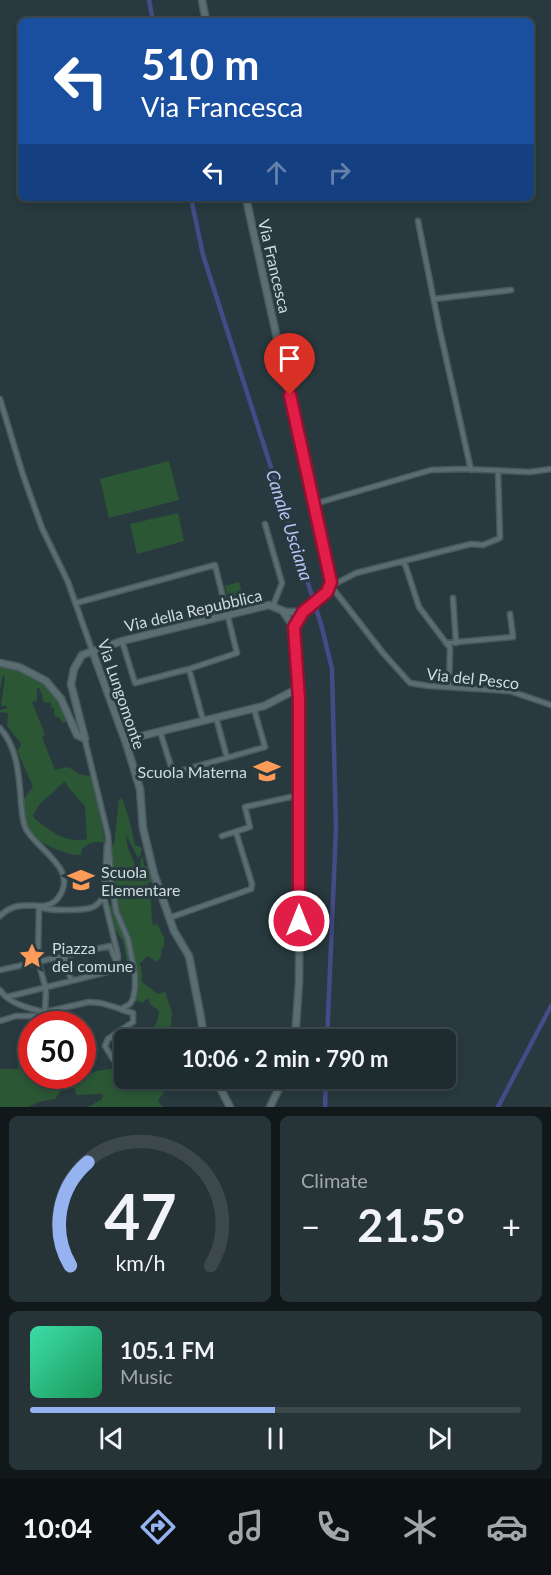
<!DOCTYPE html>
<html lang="en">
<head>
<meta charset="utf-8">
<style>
  :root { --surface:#1e2c2f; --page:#263437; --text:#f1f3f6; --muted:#a1a7aa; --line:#3c484b; --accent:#95b2f1 }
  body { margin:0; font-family:Lato,sans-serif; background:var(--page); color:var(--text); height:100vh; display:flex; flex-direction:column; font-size:22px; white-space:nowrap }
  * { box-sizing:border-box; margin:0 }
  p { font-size:20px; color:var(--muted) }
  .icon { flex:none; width:33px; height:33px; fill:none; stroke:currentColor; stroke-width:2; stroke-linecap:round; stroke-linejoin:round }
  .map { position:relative; height:1107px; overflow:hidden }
  .sheet { display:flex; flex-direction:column; gap:9px; padding:9px; background:#10181a; flex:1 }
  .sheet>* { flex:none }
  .guide { position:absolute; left:18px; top:18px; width:516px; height:183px; border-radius:9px; box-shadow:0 3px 9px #0003,0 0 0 2px var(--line); background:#1a4fa0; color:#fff; overflow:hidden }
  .speed { position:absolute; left:18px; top:1011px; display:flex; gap:12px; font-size:30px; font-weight:700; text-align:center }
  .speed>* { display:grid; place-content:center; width:78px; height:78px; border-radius:50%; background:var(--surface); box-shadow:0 3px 9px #0003,0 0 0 2px var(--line); line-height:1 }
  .speed .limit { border:9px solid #d22; background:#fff; color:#111 }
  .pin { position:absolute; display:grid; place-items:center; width:51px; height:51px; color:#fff; margin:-62px -26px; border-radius:50% 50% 50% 0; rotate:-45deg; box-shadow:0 0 6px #0007 }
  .pin .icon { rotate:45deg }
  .me { position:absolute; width:66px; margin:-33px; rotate:0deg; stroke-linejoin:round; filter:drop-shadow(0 0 4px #0008) }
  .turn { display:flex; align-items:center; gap:21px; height:126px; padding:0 24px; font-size:27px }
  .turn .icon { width:78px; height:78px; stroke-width:2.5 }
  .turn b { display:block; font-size:42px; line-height:51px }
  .lanes { display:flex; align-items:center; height:57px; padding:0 24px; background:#0003; justify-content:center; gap:30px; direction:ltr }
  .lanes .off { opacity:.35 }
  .big { font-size:45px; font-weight:700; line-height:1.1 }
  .sheet .card { flex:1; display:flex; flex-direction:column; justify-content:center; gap:9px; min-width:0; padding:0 21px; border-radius:9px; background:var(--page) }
  .sheet .dial { align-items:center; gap:0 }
  .dial svg { height:156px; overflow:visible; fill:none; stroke:var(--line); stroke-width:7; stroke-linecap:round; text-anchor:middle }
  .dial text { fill:var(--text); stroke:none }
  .song { display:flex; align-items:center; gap:18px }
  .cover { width:72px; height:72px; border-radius:9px; background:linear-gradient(135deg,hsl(160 70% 55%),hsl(150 70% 35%)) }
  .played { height:6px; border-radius:3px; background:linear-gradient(90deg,var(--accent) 50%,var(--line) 50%) }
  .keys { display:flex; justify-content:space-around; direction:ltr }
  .heat { display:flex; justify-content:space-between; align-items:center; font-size:33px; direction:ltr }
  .sheet .tiles { flex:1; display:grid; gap:9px; grid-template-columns:1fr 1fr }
  .card:last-child { grid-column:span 2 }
  .trip { position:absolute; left:114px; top:1029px; width:342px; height:60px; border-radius:9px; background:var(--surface); box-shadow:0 3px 9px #0003,0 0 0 2px var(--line); font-weight:700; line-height:60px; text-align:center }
  .menu { display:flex; height:96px; justify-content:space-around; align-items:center; background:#0c1213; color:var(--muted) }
  .menu .icon { width:42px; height:42px }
  .menu .on { color:var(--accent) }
  .menu b { font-size:27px; color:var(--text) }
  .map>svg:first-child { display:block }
  .green { fill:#2b5735; fill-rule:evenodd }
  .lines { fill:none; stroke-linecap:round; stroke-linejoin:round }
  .canal { stroke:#464a86; stroke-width:4.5 }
  .street-casing { stroke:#49595c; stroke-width:7 }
  .secondary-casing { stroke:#49595c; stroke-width:9 }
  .street { stroke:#596d72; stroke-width:4 }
  .secondary { stroke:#596d72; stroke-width:6 }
  .route-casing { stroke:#92132f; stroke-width:15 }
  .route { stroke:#e11d48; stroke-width:10 }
  .labels { text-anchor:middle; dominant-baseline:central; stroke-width:6; stroke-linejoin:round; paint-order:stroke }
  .street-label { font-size:16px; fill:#d0dbde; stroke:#283a3f }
  .poi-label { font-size:16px; fill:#d0dbde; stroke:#283a3f; text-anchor:start }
  .water-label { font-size:18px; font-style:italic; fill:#bbc2f9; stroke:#283a3f }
</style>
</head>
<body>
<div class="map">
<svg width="551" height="1107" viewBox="0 0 551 1107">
  <rect width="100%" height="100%" fill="#283a3f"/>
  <path class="green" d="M169 461 179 500 109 518 100 479Z
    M178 513 184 541 137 554 130 524Z
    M239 582 245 604 231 608 225 586Z
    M0 665C26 670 48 681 61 705 64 711 66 715 66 722L63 723 59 717 57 718 54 714V707L51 708V702L44 703 40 689 37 688V700L32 702 45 735 42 737 55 770C69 767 66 765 77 773 81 776 87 775 92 776L105 841 104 843C96 840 89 843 82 849L81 855C72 855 67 853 58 850 32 840 22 829 23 800L33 787 17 750 20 748 21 744 7 725 8 713 0 712V710L7 708V706H1L5 677 3 675 0 689ZM64 782H66L68 787 85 806 87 839C68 845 49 830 35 819L33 815 40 804Z
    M122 798 129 819 135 845 142 848 140 857 137 856 126 834 128 848 136 867H140L141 858H143L144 866 150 867 154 883 148 882C147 890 151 894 151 901 152 911 150 917 154 926L157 923 164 938V947L162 948 161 957 156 962 148 956 139 964 141 966 142 982 158 994 165 992 172 1012 170 1039H143C152 1032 159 1022 159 1011L150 1004 148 999H146L143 1003 135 1000V972H129L123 941 114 928 107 905 116 906 111 843 114 845 119 799Z
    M27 1054 31 1056 32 1076 52 1078 69 1076 72 1081 80 1079 84 1072H90L91 1074 96 1071 123 1067H124V1078L180 1079 168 1086 158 1101 163 1107H88L102 1099 103 1094 76 1095 75 1089 70 1086 64 1087 55 1099 42 1101 28 1107H0V1069H18V1063Z"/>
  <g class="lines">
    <path class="canal" d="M149 0 153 21
      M191 198 203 255 321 624 332 669 336 829 327 1040
      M325 1107 326 1078
      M498 1107 551 1006"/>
    <g class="street-casing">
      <path id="street" d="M418 221 440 331 471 470
        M434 299 511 290
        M0 399 23 475 42 528 68 582 92 650
        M498 471 500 538 483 545 471 544 356 573 331 586 383 653 410 683 429 686 510 691 551 705
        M314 504 431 470 463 469 530 472 551 469
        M265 524 282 583 273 606
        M404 561 419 607 450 648 449 687
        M453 598 456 643
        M76 603 215 565 237 653 189 669 135 683 122 641
        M446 643 513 637 510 614
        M189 669 203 720
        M216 717 227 758
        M0 728C18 748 19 777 21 802 22 811 22 821 26 829 37 850 80 869 58 898 44 916 22 894 0 916
        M160 731 173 773 265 747 254 709
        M222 836 250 827 245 807 300 795
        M107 845 104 897 118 956 116 969
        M39 906 38 961 46 989 45 1012
        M40 907C48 911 84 911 93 907 98 905 101 900 104 897
        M169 918 251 889 252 884 236 832
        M64 956 71 980
        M0 970 110 946 116 961
        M0 990C9 1004 29 1008 44 1012
        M7 997 111 971
        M122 1010 133 1013V1022L108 1039 105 1046 113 1059 124 1066
        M0 1021 16 1016H38L45 1012 89 1002 101 1003 121 1009 130 1004 133 999 135 988V975L128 939 116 911 111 878 108 835 85 740
        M186 1040 203 1028"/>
    </g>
    <g class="secondary-casing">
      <path id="secondary" d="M202 0 206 21
        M246 198 331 583C328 602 299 605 294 630L299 699 300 795 299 982 295 1040
        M283 611 292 625 293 631
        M92 650 126 743 140 789 143 828 154 874 174 931 189 956 201 1018 204 1040
        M0 663 19 667 46 681 61 699 77 735 85 739
        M85 739 71 684 74 669 82 655 122 641 269 605 286 612H302
        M125 740 264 706 299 688
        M215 1078 230 1107
        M270 1107 284 1078"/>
    </g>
    <use href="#street" class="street"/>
    <use href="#secondary" class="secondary"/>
  </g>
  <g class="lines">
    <g class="route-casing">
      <path id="route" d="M290 395 331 582 327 592 303 612 294 627 299 699V921"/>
    </g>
    <use href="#route" class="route"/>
  </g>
  <defs>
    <g id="school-bare" transform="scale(2.07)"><path d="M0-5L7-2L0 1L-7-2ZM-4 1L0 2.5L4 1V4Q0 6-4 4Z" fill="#fe9b59" stroke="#283a3f" stroke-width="2.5" paint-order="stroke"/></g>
    <g id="sight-bare" transform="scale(2.07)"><path d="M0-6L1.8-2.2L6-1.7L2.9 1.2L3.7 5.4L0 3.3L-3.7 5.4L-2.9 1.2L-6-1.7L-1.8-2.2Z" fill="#fe9b59" stroke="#283a3f" stroke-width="2.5" paint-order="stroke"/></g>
  </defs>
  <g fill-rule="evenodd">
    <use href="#school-bare" x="267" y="771"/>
    <use href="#school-bare" x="81" y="880"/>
    <use href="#sight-bare" x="32" y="956"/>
  </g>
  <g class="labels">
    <g class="street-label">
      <text transform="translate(275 266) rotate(77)">Via Francesca</text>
      <text transform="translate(193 610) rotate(-13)">Via della Repubblica</text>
      <text transform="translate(473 678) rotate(6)">Via del Pesco</text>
      <text transform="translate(122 694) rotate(71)">Via Lungomonte</text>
    </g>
    <g class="poi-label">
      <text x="247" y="771" text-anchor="end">Scuola Materna</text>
      <text x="101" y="871">Scuola<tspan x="101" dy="18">Elementare</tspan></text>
      <text x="52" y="947">Piazza<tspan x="52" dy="18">del comune</tspan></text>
    </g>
    <g class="water-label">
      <text transform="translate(290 525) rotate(72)">Canale Usciana</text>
    </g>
  </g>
</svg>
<div class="speed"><div class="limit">50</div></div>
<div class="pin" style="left:290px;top:395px;background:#d93025"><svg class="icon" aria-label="arrive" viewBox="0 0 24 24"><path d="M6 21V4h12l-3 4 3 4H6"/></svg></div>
<svg class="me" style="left:299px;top:921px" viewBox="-20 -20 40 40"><circle r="17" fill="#e11d48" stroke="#fff" stroke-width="3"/><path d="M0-11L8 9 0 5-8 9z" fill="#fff"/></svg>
<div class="trip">10:06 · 2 min · 790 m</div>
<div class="guide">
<div class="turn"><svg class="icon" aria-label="left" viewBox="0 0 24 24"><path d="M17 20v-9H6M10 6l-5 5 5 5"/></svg><div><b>510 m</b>Via Francesca</div></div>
<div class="lanes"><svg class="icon" aria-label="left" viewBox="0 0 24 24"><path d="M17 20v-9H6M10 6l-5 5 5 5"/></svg><svg class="icon off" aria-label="ahead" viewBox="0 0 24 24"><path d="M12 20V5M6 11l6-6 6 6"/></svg><svg class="icon off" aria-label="right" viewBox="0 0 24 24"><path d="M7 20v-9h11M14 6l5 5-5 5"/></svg></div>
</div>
</div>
<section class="sheet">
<div class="tiles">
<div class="card dial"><svg viewBox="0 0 100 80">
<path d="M14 69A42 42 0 1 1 86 69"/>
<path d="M14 69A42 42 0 0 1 23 16" stroke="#95b2f1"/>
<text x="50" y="56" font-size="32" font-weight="700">47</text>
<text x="50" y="72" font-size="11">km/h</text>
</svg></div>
<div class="card"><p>Climate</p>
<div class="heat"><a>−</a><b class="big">21.5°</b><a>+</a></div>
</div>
<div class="card">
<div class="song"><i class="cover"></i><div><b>105.1 FM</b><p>Music</p></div></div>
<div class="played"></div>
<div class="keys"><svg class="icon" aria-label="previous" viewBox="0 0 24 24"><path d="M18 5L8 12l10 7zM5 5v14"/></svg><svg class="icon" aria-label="pause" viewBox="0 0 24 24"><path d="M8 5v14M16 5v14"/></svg><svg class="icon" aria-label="next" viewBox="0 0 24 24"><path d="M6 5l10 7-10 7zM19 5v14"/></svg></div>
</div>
</div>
</section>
<nav class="menu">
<b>10:04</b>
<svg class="icon on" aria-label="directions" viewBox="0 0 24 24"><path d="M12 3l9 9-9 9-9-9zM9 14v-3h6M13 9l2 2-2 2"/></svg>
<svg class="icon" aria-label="music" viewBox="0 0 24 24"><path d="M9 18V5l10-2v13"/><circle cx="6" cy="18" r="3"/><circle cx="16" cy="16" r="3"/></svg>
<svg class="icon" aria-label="phone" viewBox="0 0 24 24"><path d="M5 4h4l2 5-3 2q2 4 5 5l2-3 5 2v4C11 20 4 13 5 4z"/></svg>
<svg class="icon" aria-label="climate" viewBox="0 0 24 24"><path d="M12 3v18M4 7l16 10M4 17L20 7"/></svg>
<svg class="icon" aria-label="car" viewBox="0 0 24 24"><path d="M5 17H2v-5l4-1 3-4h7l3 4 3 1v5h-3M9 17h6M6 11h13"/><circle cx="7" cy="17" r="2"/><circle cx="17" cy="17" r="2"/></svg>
</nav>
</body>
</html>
